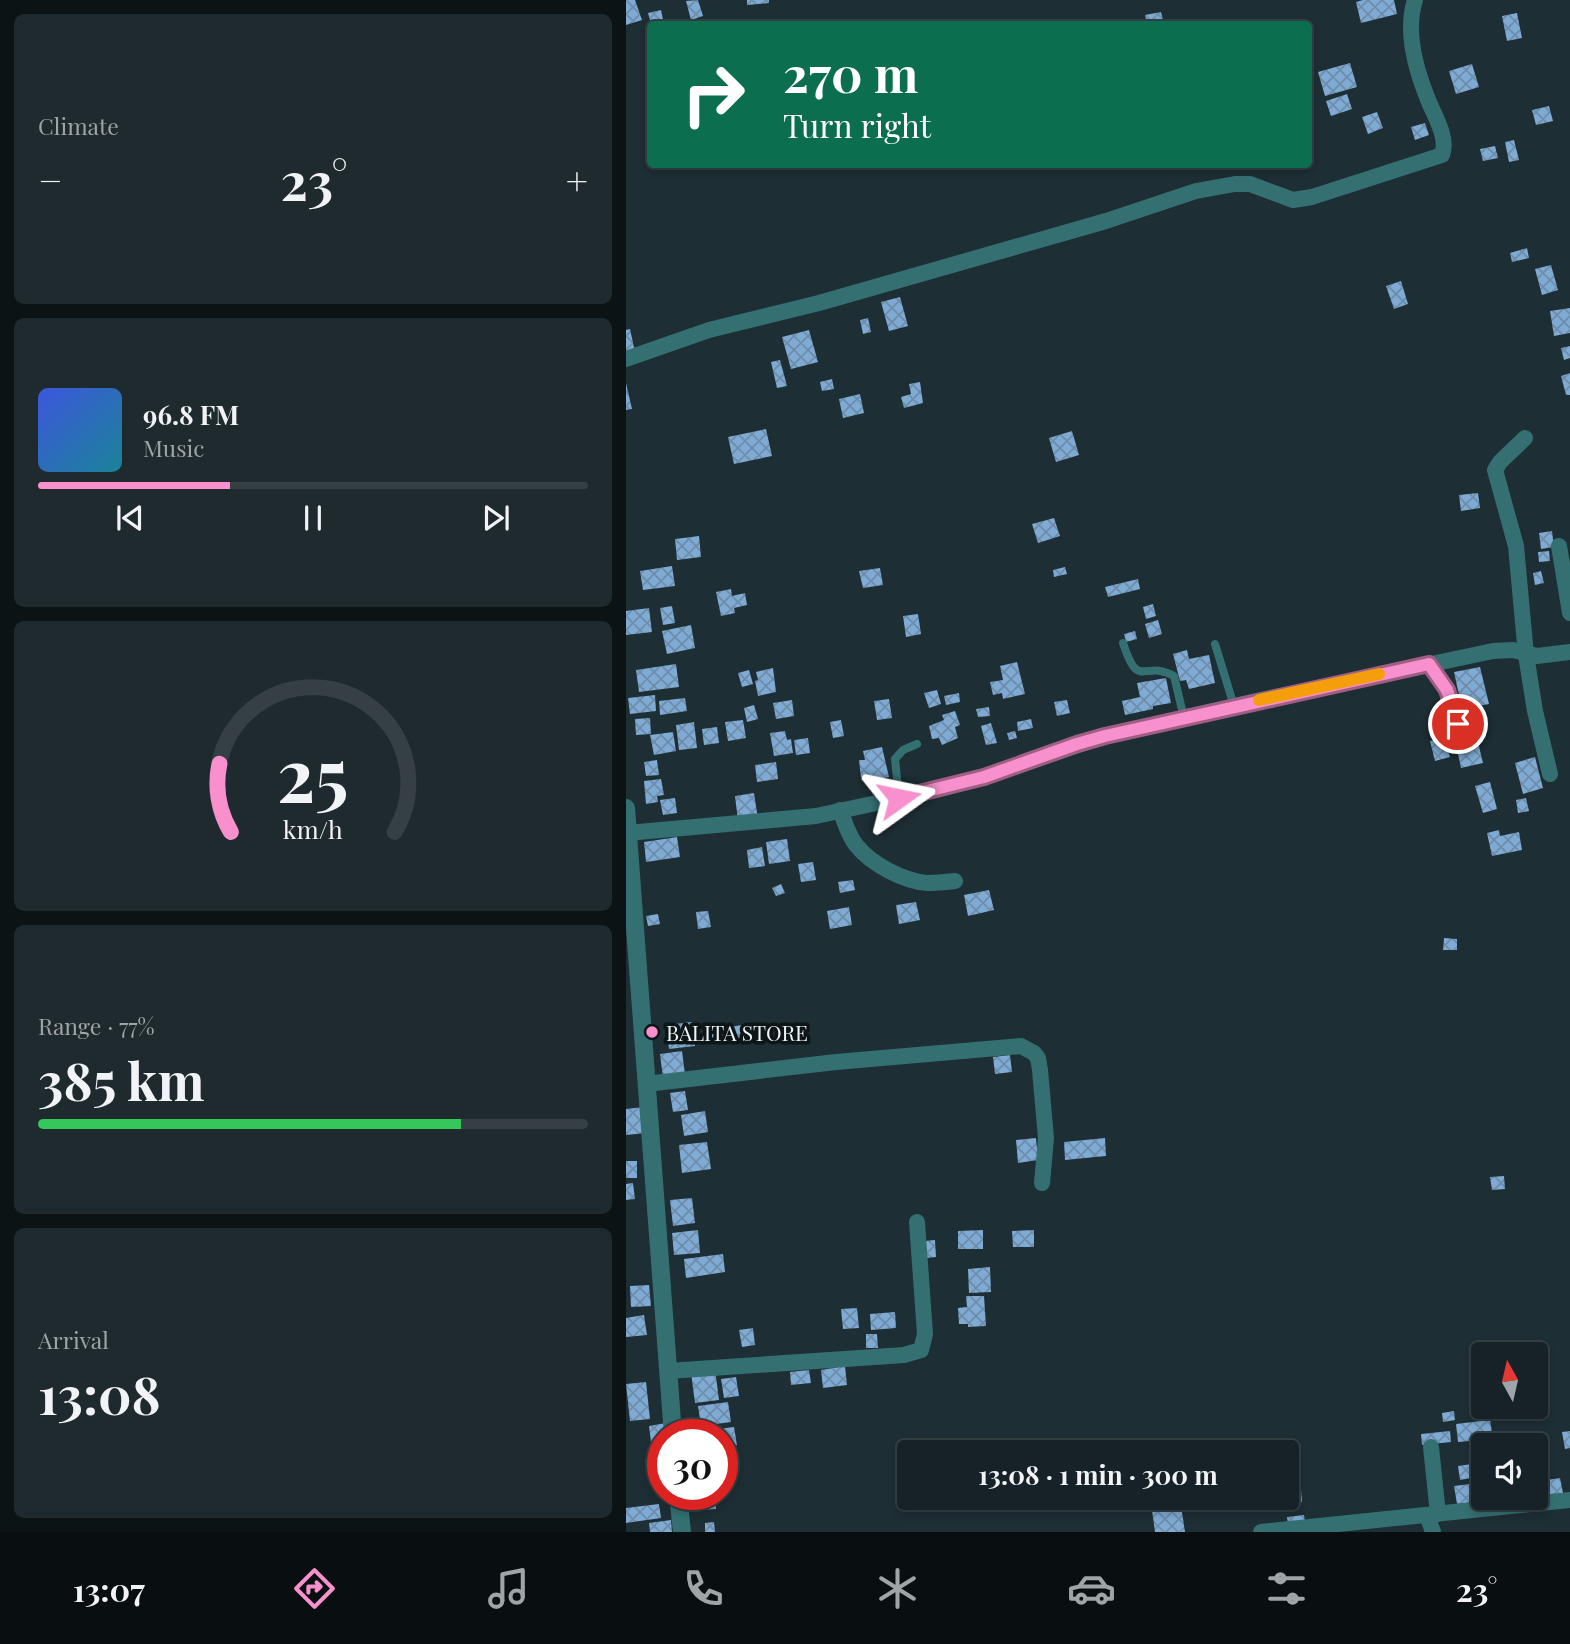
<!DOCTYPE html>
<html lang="en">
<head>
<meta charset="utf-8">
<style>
  :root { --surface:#162227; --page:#1f2a2f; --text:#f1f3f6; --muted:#9ea4a7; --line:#353f44; --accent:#f790cd }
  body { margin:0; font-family:"Playfair Display",serif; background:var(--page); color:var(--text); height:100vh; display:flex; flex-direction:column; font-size:26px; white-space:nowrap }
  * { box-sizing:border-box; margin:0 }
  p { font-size:23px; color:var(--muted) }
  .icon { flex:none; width:38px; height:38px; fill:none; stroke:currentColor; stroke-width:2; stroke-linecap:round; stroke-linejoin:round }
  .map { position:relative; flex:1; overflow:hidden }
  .panel { display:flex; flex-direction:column; gap:14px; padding:14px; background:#0c1315; width:626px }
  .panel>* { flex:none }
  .guide { position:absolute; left:21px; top:21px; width:665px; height:147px; border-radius:7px; box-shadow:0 4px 10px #0003,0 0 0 2px var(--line); background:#0b6e4f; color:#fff; overflow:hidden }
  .needle { width:46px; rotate:352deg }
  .tools { position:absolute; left:845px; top:1342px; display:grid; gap:14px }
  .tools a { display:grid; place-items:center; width:77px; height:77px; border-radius:7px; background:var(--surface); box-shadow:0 4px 10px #0003,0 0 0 2px var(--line); font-size:35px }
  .speed { position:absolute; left:21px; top:1419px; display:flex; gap:14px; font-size:35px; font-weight:700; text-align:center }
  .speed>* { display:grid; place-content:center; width:91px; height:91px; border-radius:50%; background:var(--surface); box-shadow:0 4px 10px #0003,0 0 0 2px var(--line); line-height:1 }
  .speed .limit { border:10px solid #d22; background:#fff; color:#111 }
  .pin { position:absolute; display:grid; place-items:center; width:60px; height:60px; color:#fff; margin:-30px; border:4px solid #fff; border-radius:50%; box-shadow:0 2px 7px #0007 }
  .me { position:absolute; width:77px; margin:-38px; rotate:78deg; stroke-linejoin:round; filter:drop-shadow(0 0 5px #0008) }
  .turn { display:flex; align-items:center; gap:24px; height:147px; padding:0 21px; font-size:32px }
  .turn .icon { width:91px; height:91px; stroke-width:2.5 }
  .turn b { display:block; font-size:49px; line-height:60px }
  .big { font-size:52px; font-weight:700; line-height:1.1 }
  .panel .card { flex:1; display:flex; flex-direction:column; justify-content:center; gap:10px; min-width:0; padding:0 24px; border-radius:10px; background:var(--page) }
  .panel .dial { align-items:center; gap:0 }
  .dial svg { height:182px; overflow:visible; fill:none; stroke:var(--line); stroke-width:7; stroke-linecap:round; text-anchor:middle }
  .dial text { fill:var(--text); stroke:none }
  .song { display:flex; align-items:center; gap:21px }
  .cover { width:84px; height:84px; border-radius:10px; background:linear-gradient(135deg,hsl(230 70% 55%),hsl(190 70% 35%)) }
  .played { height:7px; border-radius:4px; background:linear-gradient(90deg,var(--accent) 35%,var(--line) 35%) }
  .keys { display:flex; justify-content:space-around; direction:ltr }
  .heat { display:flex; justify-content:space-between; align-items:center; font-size:38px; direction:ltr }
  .charge { height:10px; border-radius:5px; background:linear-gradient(90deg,#34c759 77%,var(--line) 0) }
  .trip { position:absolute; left:271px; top:1440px; width:402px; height:70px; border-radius:7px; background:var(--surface); box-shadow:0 4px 10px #0003,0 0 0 2px var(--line); font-weight:700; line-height:70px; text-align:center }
  .tab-bar { display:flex; height:112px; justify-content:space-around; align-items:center; background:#090e10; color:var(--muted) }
  .tab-bar .icon { width:49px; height:49px }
  .tab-bar .active { color:var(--accent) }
  .tab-bar b { font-size:32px; color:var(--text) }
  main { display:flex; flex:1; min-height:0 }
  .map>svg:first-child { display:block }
  .building { fill:url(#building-cross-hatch) }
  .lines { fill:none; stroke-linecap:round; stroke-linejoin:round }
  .service { stroke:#347072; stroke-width:8 }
  .minor { stroke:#347072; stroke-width:16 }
  .tertiary { stroke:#347072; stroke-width:18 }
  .route-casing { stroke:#a15e85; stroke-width:18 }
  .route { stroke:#f790cd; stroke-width:12 }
  .slow { stroke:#f59e0b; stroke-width:12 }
  .poi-dot { fill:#f790cd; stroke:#0d1517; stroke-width:2.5 }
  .labels { text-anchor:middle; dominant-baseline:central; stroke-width:7; stroke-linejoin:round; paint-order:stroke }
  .poi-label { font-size:21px; fill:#ebf6fa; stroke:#0d1517; text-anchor:start }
</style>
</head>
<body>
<main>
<section class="panel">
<div class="card"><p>Climate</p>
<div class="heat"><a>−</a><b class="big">23°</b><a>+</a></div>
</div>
<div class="card">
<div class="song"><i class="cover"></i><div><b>96.8 FM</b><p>Music</p></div></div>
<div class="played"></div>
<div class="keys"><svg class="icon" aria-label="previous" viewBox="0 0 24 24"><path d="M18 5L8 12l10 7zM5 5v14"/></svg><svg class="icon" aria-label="pause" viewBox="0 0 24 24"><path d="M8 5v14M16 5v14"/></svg><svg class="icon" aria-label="next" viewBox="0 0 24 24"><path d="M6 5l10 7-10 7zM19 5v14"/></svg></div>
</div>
<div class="card dial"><svg viewBox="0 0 100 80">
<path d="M14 69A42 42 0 1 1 86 69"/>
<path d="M14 69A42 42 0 0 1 9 39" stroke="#f790cd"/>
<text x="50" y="56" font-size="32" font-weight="700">25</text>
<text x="50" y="72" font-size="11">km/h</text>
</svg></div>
<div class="card"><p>Range · 77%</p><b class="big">385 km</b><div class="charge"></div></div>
<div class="card"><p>Arrival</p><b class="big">13:08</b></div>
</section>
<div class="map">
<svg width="944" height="1532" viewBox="0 0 944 1532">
  <defs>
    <pattern id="building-cross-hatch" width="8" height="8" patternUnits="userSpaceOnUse" patternTransform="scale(1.75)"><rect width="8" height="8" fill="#7eaad3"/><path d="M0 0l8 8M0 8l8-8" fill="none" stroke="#6d8daa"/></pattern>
  </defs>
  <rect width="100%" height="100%" fill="#1d2e34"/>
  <path class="building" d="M0 0H9L16 20 0 25Z
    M72 0 77 16 65 20 60 1Z
    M121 0H143V3L121 5Z
    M737 0H768L771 14 735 23 730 2Z
    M35 10 38 24H25L22 13Z
    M535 12 538 24H521L519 15Z
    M891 13 896 38 881 41 876 16Z
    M724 63 731 87 699 96 692 72Z
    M846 64 853 87 830 94 823 71Z
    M721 94 726 109 705 116 700 101Z
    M923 106 927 121 910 125 906 110Z
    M751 112 757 128 742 134 736 117Z
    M799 123 803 135 789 140 785 127Z
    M888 140 893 160 883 162 879 142Z
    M869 146 872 158 857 161 854 149Z
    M901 248 903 258 886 262 884 253Z
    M925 265 932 290 916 295 909 269Z
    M775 281 782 304 768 309 760 286Z
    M274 297 282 326 263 331 255 302Z
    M944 308V333L928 336 924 311Z
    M242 318 245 332 237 334 234 320Z
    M4 329 9 352 0 354V330Z
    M183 330 192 362 165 369 156 337Z
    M944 346V358L938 360 935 348Z
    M154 360 161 386 151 388 145 362Z
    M944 373V395H940L935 376Z
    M206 379 208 389 196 391 194 382Z
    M294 382 297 403 278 408 275 397 285 394 283 384Z
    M0 383 6 409 0 410Z
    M234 394 238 413 217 418 213 399Z
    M140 429 146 456 108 464 102 437Z
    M446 431 453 455 430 462 423 438Z
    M852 493 854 508 835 511 833 495Z
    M428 518 434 536 412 543 406 524Z
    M926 531 928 547 915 549 913 533Z
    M73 536 75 557 51 560 49 539Z
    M923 551 924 561 913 562 912 552Z
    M46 566 49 586 17 590 14 571Z
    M439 567 441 574 428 577 427 570Z
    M254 568 257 585 237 588 233 571Z
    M915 571 918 583 909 585 907 573Z
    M512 579 514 589 482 597 479 587Z
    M105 589 106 596 119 593 121 605 108 608 109 613 95 616 90 592Z
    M527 604 530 616 520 619 517 607Z
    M46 606 49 623 37 625 34 608Z
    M23 608 26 632 0 635V611Z
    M292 614 295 634 280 637 277 616Z
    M532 620 536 634 523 638 519 624Z
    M65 625 69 648 41 654 36 631Z
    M509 631 511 639 500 642 498 634Z
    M561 650 563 659 583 655 589 683 563 689 560 680 554 681 547 654Z
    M391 662 399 694 377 699 376 693 367 695 364 682 377 680 374 666Z
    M50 664 53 687 13 692 10 670Z
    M854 667 863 704 836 709 828 672Z
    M147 668 150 692 132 696 129 681 132 680 130 672Z
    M123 670 127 684 116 687 112 673Z
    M540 678 545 703 527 706V709L499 715 496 701 514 697 511 683Z
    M311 690 315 704 303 708 298 693Z
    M333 693 334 702 320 705 318 696Z
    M29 695 30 711 4 714 2 698Z
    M59 698 61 711 34 715 33 701Z
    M263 699 266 718 251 720 248 701Z
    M166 700 168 716 150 719 147 703Z
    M441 700 444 713 431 716 428 702Z
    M128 705 132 719 121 722 118 708Z
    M363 707 364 716 352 717 350 709Z
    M329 711 334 725 329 727 332 738 316 745 313 738 306 739 303 726 318 720 316 715Z
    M24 718 25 734 10 735 9 719Z
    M405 719 407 728 392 731 391 722Z
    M117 720 120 738 102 741 99 722Z
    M215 720 218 736 207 738 204 722Z
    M68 722 71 748 53 750 50 725Z
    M365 723 371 743 360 745 355 726Z
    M91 727 93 743 78 745 76 729Z
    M159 731 161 740 165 739 167 753 148 756 144 733Z
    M389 731 391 738 383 740 381 733Z
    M47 732 50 751 28 755 24 735Z
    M850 734 857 763 835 768 829 740Z
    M182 738 184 753 170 755 168 740Z
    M819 738 824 757 809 761 804 741Z
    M256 747 263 777 243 781V776L235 777 233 760H239L237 751Z
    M909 757 917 788 897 794 889 763Z
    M31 760 33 775 20 776 18 762Z
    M150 762 152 779 131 782 129 765Z
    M35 779 38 795 31 796 32 802 20 804 18 781Z
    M864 782 871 809 857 813 849 786Z
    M128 793 132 819 112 821 109 796Z
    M49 798 51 813 37 815 34 800Z
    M900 798 903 811 892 813 890 800Z
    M873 830 874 836 893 832 896 850 866 856 861 833Z
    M51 837 54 857 20 862 18 842Z
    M161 839 164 861 143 864 140 842Z
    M136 847 139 866 123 868 121 850Z
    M187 862 190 880 175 882 172 864Z
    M227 880 229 890 214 893 212 882Z
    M155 884 159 893 150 896 146 888Z
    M363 890 368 910 342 916 338 895Z
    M290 902 294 920 273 924 270 905Z
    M223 907 226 925 204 929 201 911Z
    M82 911 85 927 72 929 70 912Z
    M32 914 34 924 22 926 20 916Z
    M818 938 831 939V950H817Z
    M66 1022 69 1046 43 1049 40 1025Z
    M122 1024 124 1036 106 1039 104 1027Z
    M96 1029 98 1041 80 1044 78 1031Z
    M56 1051 59 1074 37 1078 34 1054Z
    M384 1055 386 1072 369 1074 367 1057Z
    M59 1091 62 1110 47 1112 44 1093Z
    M17 1107 20 1133 0 1135V1109Z
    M79 1111 82 1132 58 1136 55 1115Z
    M410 1138 412 1160 392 1163 390 1140Z
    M479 1138 480 1156 439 1160 438 1142Z
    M81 1142 85 1169 56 1173 53 1145Z
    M0 1161H11V1178H0Z
    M878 1176 879 1189 866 1190 864 1177Z
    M7 1183 9 1199 0 1200V1184Z
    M66 1198 69 1223 47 1226 44 1200Z
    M72 1230 74 1253 48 1255 46 1233Z
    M357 1230V1249H332V1231Z
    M408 1230V1247H387L386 1231Z
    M309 1240 310 1257 300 1258 298 1241Z
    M97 1254 99 1272 60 1278 58 1259Z
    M364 1267 365 1292 343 1293 342 1269Z
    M23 1285 25 1306 5 1307 4 1286Z
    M340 1296H358L360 1326 342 1327V1324H333L332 1308 341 1307Z
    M231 1308 233 1328 217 1329 215 1309Z
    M269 1312 270 1328 245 1330 244 1314Z
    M18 1315 21 1335 0 1337V1318Z
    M127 1328 129 1345 116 1347 113 1330Z
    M240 1334H251L252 1348H240Z
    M219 1366 221 1385 197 1388 195 1370Z
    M89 1369 93 1400 69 1403 65 1373Z
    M183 1370 185 1383 165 1385 164 1372Z
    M110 1377 113 1396 98 1398 95 1379Z
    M20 1382 24 1419 4 1421 0 1384Z
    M102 1402 105 1422 75 1426 72 1406Z
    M828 1411 829 1420 817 1422 816 1413Z
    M864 1420 867 1439 832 1442 830 1424Z
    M40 1423 42 1435H37V1458L27 1460 23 1426Z
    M108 1427 111 1445 96 1448V1435H85L84 1430Z
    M824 1431 825 1442 796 1445 795 1434Z
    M944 1431V1448L939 1449 936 1432Z
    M562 1445V1452H538L537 1447Z
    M853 1463 855 1476 834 1480 832 1466Z
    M934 1478 937 1493 924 1496 921 1480Z
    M858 1483V1497L850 1498 848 1484Z
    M662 1484H664L665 1490 675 1489 676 1502H666L667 1509 652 1511 650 1498H662Z
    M844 1484 846 1502 831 1504 828 1486Z
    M71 1494H90V1509L72 1510Z
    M557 1498H569L570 1507 559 1509Z
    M554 1499 559 1532H529L525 1503Z
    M33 1504 35 1518 0 1523V1508Z
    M678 1515 679 1522 662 1524 661 1517Z
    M45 1520 46 1532H24L23 1523Z
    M88 1522 89 1532H79V1523Z"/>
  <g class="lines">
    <path class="service" d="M497 643C513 692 517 659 548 676L558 718
      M589 644 608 706
      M273 798 269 759 277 750 291 744"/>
    <path class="minor" d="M0 359 83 330 193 303 480 221 570 191 609 184H624L667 200 686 197 816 155C823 137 807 114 801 97 789 67 779 31 789 0
      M899 438 874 462 869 470 890 546 900 655 909 711 924 774
      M933 546 944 613
      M803 664 821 690 832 725
      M214 810C219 822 222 835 230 845 245 864 277 881 301 883 310 883 320 882 329 881
      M1 833 190 816 306 791 358 777 479 736 626 702 867 651 887 650 911 656 944 652
      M20 1084 210 1062 395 1046 408 1053 412 1058 414 1070 420 1138 416 1183
      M42 1371 278 1355 295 1350 299 1334 291 1222
      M805 1447 812 1514
      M801 1515 807 1532
      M635 1532 944 1500"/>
    <path class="tertiary" d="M0 808 47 1435
      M52 1494 56 1532"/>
  </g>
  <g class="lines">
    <g class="route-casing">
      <path id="route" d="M273 798 358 777 451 744 479 736 803 664 821 690 832 724"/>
    </g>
    <use href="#route" class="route"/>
    <path class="slow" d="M633 700 753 674"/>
  </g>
  <circle class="poi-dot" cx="26" cy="1032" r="7"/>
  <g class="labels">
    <g class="poi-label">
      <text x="40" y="1032">BALITA STORE</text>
    </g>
  </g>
</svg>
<div class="tools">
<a><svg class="needle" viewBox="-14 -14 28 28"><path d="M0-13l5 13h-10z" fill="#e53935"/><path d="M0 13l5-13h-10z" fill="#9ea4a7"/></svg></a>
<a><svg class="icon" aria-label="sound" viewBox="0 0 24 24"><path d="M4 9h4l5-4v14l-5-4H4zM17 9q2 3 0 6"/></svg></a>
</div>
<div class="speed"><div class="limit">30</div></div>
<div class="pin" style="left:832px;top:724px;background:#d93025"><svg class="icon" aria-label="arrive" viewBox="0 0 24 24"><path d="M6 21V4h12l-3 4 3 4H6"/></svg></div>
<svg class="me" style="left:273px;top:798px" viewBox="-20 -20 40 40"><path d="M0-17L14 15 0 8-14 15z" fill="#f790cd" stroke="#fff" stroke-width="4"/></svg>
<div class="trip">13:08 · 1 min · 300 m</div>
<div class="guide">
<div class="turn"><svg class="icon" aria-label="right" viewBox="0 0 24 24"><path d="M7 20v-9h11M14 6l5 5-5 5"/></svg><div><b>270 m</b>Turn right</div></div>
</div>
</div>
</main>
<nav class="tab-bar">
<b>13:07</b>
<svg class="icon active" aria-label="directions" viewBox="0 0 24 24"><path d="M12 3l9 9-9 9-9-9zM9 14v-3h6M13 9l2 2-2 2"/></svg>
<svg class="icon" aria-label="music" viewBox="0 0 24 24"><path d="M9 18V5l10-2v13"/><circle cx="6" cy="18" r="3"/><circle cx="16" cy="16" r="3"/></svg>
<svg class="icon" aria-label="phone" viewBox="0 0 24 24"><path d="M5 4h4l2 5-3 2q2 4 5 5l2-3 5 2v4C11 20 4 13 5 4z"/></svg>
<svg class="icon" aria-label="climate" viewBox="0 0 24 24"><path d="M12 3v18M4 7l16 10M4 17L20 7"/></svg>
<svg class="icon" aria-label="car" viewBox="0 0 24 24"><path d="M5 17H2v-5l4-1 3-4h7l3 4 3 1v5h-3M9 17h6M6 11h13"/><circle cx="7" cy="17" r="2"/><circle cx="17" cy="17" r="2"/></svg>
<svg class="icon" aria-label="filters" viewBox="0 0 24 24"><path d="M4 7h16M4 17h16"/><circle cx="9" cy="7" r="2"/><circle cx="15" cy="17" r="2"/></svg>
<b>23°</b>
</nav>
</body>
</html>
